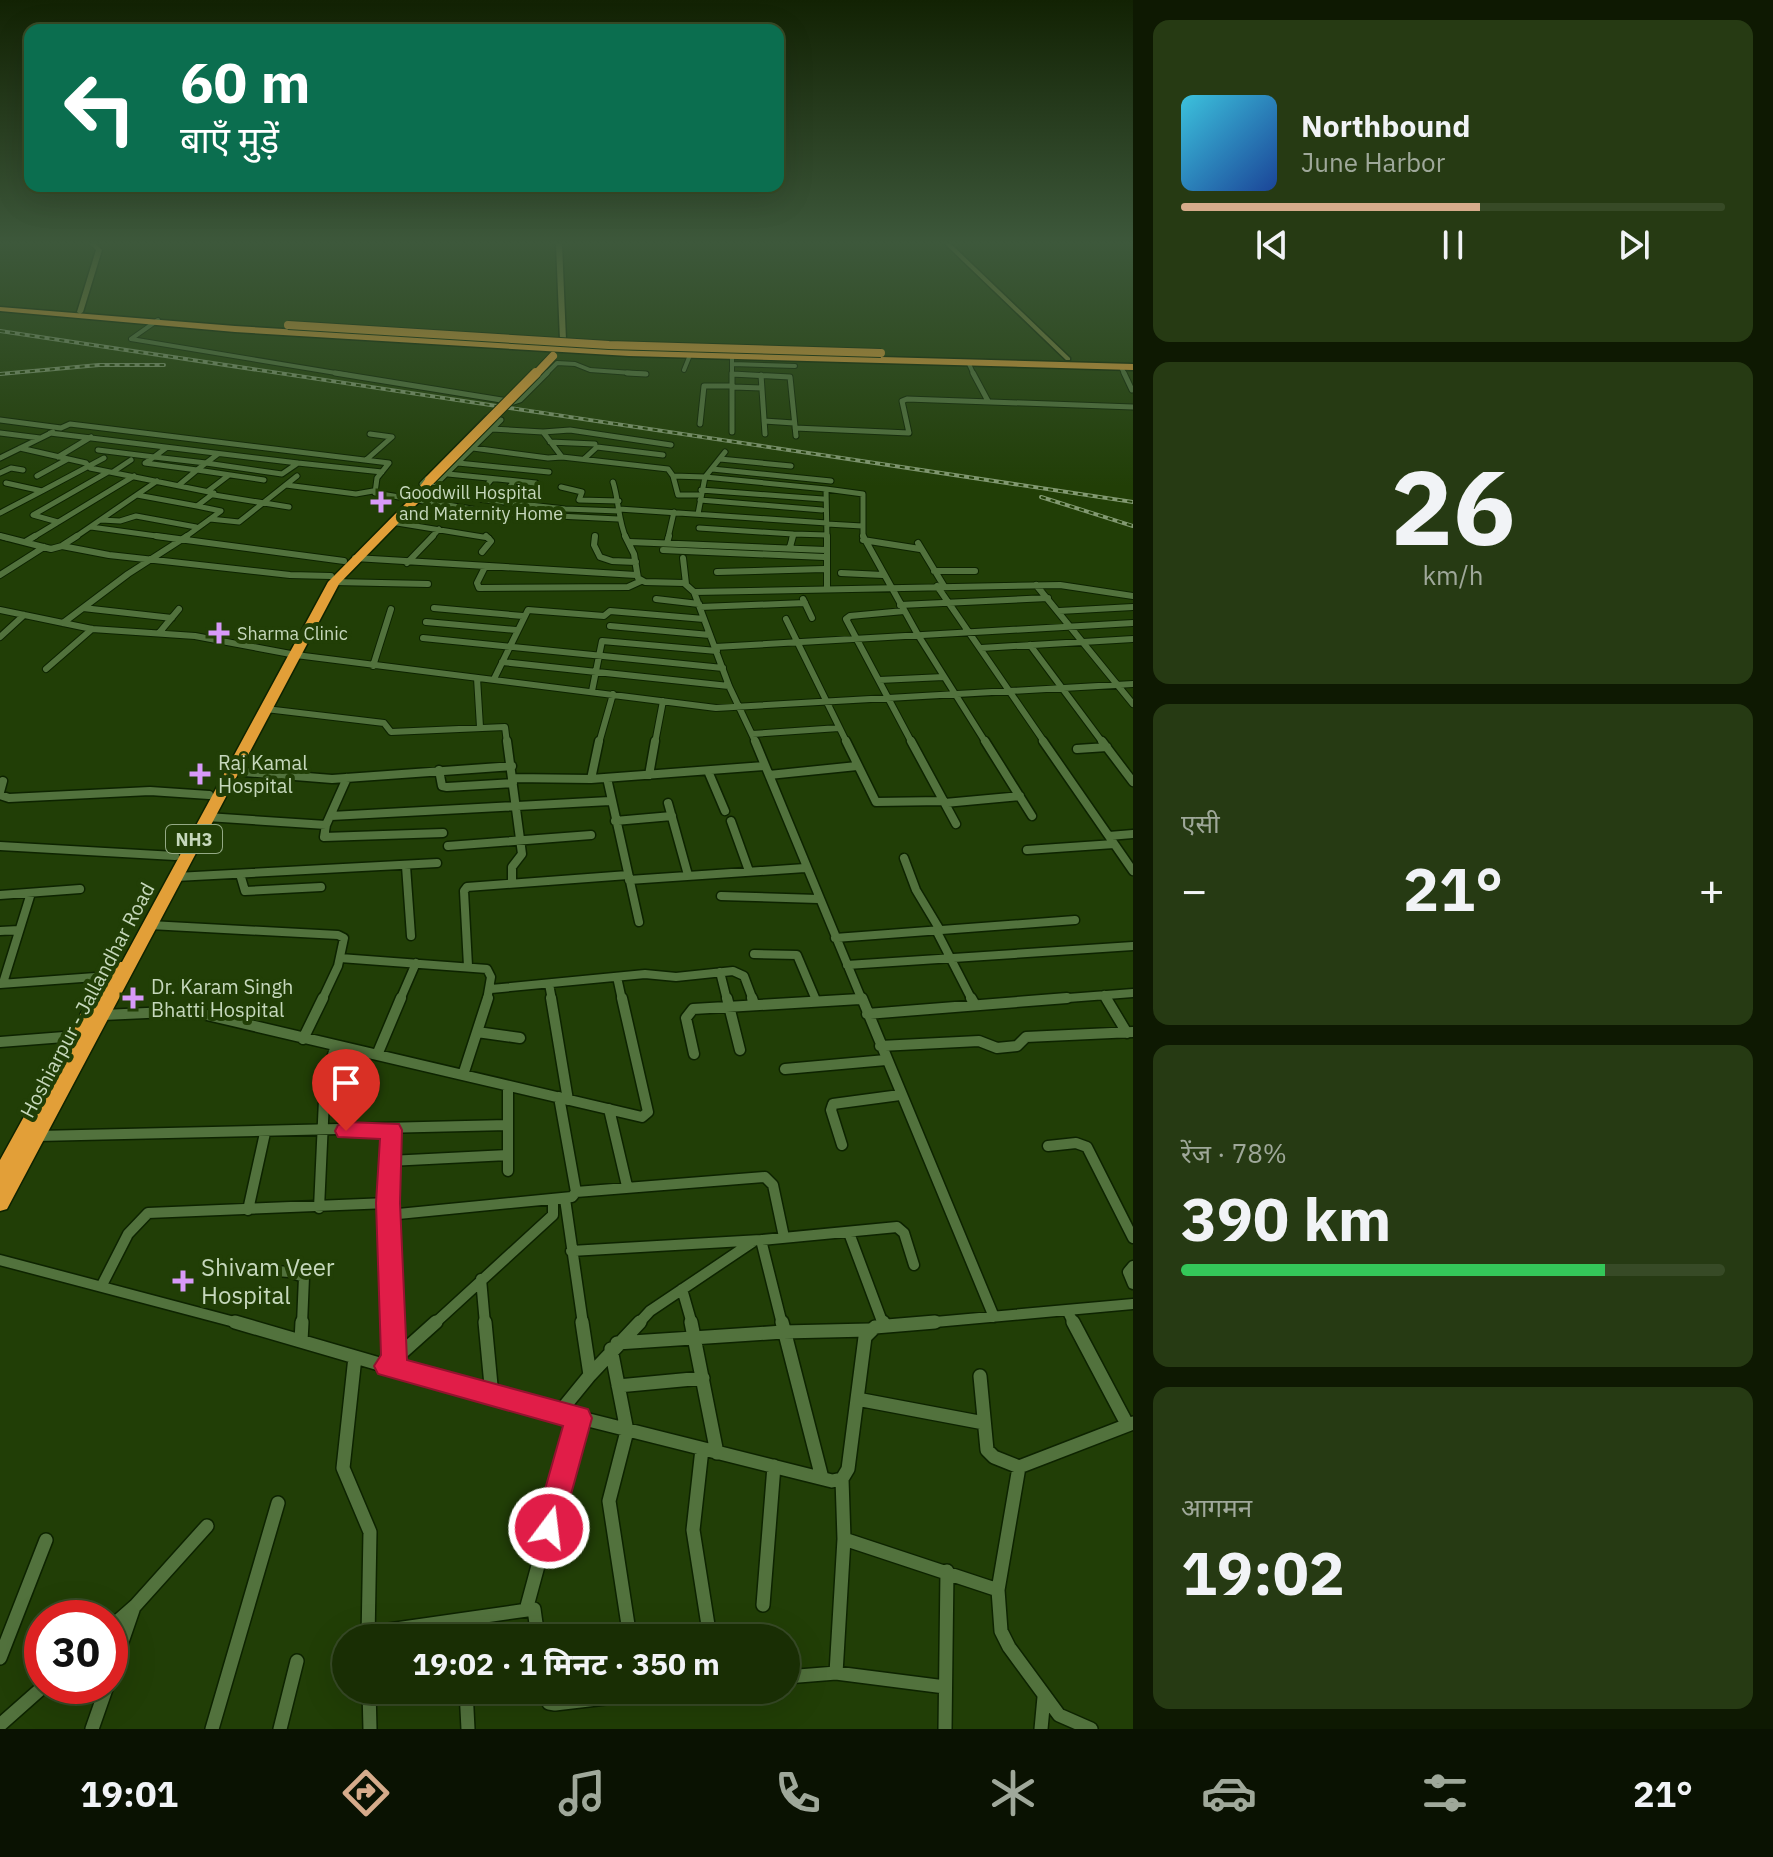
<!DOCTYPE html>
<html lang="hi">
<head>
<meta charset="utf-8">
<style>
  :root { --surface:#192e04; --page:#263a13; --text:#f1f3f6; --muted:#9fa89a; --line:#374a26; --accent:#d6ab8b }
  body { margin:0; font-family:"IBM Plex Sans","Noto Sans Devanagari",sans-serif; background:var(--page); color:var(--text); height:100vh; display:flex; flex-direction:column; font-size:30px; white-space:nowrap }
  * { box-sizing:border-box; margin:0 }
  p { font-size:26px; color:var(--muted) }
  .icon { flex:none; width:44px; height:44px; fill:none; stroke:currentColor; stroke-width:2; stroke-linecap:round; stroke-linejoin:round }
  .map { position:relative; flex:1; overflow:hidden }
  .sheet { display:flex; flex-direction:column; gap:20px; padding:20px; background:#0e1902; width:640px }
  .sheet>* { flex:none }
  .banner { position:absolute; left:24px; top:24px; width:760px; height:168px; border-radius:16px; box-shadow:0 8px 32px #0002,0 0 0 2px var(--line); background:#0b6e4f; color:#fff; overflow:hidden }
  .speed { position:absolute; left:24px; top:1600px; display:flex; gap:16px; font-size:40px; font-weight:700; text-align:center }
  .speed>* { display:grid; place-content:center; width:104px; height:104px; border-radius:50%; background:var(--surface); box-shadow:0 8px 32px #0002,0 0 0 2px var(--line); line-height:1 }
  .speed .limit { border:12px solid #d22; background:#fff; color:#111 }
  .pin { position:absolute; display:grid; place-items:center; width:68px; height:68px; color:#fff; margin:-82px -34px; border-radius:50% 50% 50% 0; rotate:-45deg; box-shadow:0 0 8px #0007 }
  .pin .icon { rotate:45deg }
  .me { position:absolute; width:88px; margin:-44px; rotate:15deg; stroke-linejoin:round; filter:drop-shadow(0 0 6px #0008) }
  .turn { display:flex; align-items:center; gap:28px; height:168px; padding:0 24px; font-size:36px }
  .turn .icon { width:104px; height:104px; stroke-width:2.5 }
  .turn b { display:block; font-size:56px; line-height:68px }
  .big { font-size:60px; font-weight:700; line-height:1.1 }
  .sheet .card { flex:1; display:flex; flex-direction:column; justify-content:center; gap:12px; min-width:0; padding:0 28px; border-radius:16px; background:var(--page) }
  .sheet .dial { align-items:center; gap:0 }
  .dial b { font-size:104px; line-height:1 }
  .song { display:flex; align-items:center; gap:24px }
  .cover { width:96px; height:96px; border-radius:12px; background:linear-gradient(135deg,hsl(190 70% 55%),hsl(220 70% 35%)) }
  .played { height:8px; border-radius:4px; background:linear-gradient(90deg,var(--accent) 55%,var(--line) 55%) }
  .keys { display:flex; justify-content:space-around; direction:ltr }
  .heat { display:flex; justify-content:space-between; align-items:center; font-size:44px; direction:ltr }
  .charge { height:12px; border-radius:6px; background:linear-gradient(90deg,#34c759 78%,var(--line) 0) }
  .trip { position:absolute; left:332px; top:1624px; width:468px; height:80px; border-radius:40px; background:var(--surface); box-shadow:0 8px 32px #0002,0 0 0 2px var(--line); font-weight:700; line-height:80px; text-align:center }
  .tabs { display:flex; height:128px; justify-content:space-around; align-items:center; background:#0a1202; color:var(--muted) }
  .tabs .icon { width:56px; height:56px }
  .tabs .on { color:var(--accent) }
  .tabs b { font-size:36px; color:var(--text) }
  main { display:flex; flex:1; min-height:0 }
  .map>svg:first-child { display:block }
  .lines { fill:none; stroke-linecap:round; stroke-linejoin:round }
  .street-far5-casing { stroke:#0d2300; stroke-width:6 }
  .street-far4-casing { stroke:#0d2300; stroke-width:7 }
  .street-far3-casing { stroke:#0d2300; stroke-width:8 }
  .street-far2-casing { stroke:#0d2300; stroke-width:11 }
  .street-far1-casing { stroke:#0d2300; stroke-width:13 }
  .street-casing { stroke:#0d2300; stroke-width:16 }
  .secondary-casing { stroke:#0d2300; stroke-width:3 }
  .highway-casing { stroke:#0d2300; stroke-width:3 }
  .street-far5 { stroke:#52723d; stroke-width:4 }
  .street-far4 { stroke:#52723d; stroke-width:5 }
  .street-far3 { stroke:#52723d; stroke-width:6 }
  .street-far2 { stroke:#52723d; stroke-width:8 }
  .street-far1 { stroke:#52723d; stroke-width:10 }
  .street { stroke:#52723d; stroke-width:13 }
  .secondary { fill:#7d803c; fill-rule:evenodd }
  .highway { fill:#e29f38; fill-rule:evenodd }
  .rail-casing { stroke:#829971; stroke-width:4 }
  .rail { stroke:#213e06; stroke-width:2; stroke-dasharray:5; stroke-linecap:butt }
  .highway-bridge-far1-casing { stroke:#0d2300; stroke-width:10; stroke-linecap:butt }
  .highway-bridge-casing { stroke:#0d2300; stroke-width:12; stroke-linecap:butt }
  .highway-bridge-far1 { stroke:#e29f38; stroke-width:8 }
  .highway-bridge { stroke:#e29f38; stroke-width:10 }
  .route { fill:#e11d48; stroke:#92132f; stroke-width:2 }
  .poi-dot { fill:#d89af8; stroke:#213e06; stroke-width:3 }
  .labels { text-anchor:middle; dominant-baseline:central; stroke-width:8; stroke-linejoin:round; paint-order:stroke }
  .far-poi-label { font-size:18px; fill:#c6d8bc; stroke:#213e06; text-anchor:start }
  .shield { fill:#213e06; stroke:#94aa85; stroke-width:2 }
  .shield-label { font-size:18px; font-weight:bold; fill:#c6d8bc }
  .poi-label { font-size:20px; fill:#c6d8bc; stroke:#213e06; text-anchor:start }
  .street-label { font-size:20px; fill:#c6d8bc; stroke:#213e06 }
  .near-poi-label { font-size:24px; fill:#c6d8bc; stroke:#213e06; text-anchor:start }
</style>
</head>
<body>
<main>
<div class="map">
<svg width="1133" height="1729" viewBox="0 0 1133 1729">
  <rect width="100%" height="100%" fill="#213e06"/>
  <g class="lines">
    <g class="street-far5-casing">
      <path id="street-far5" d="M131 339 348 375
        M131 339 158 320
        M732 356V375
        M733 364 795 366
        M969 364 974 375
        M1121 367 1125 375
        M684 370 690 355
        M733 374 745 375
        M545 375 557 363 575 364 590 370 646 374"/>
    </g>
    <g class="street-far4-casing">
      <path id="street-far4" d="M335 373 514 402 520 400 547 373
        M627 373 646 374
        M732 373V432
        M973 373 988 401
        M1124 373 1132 390
        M733 374 790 377 796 436
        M761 375 765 434
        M733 387 762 388
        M487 418 501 420 438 482 422 484Z
        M0 420 61 428 70 424 389 463 377 478 375 493 496 513 618 519
        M764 421 794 423
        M700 424 704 386H733
        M795 428 909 433 902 401 907 399 1133 407
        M492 429 543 432 562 457 668 469 673 476
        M543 432 570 430 671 445
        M0 433 40 438
        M50 433 298 463 282 474 206 463 218 454
        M550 442 595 444
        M20 448 86 463 90 468 214 493 197 506 221 511 184 538
        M473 448 548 458 562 457
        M98 450 154 457
        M58 457 91 437
        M154 457 206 463 197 470 145 463Z
        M154 457 166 448
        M0 458 53 432
        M584 459 597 447 663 455
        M720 459 791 466
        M366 460 392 437 370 434
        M298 463 382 472
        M458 463 549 472
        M712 469 831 481
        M113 472 131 460
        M0 473 11 468 23 470
        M448 474 536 483 522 503
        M37 476 68 459
        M613 482C619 501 618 520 626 538
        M179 485 197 470 264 480
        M286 485 356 494 373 491
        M561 487 582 492 579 500 619 501
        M701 490 823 499
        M42 491 104 458
        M208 491 229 475
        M418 492 565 509 619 511
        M137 495 197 506
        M214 495 289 507
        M700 495H678L673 476 705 477 725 452
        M476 498 491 480
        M497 500 515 481
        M700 500 822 510
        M619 509 827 523
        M0 513 42 491 6 483
        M698 514 705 477 826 489
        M210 519 239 522 297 476
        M101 520 120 521 136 516 196 527
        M58 522 33 515 108 472
        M391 522 489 538
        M827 524 862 526
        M91 527 171 538
        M699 528 793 534
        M0 536 7 538
        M32 538 134 476
        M74 538 157 481
        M431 538 439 529
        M668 538 674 512
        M792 538 793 534 827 535
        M827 538 826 489 863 494V538"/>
    </g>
    <g class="street-far3-casing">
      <path id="street-far3" d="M0 536 51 549 62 546 109 555 290 575 331 576
        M156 536 344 561
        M595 536 594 545 600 557 612 561 636 562
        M625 536 634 554 638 578 645 582 684 583 694 592 729 686 756 743
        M827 536V589
        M863 536 918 635 986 743
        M863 540 920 549
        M25 542 35 536
        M630 542 826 550
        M667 543 669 536
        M918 543 944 586
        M63 545 77 536
        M790 547 793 536
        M663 550 824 557
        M482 552 491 541 486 536
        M355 558 636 575
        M683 558 686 584
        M407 563 433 536
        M485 567 477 583 479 588 628 587 641 581
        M934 571H975
        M717 572 824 569
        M841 573 883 575
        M0 575 44 547
        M334 582 428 584
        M1036 585 1133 704
        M937 586 1045 743
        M694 592 1060 585 1133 596
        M656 599 699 604
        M803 599 812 618
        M900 605 1048 598
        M700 607 805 603
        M83 608 172 618
        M434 608 523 616
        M0 610 92 629 195 636 296 655 716 708 1133 684
        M904 611 850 616 846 619 912 743
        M1059 611 1133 607
        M786 619 847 743
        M426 622 516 630
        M63 623 128 574 187 536
        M610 626 710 635
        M159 633 179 609
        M0 637 24 615
        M423 638 723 668
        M1030 645 1103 743
        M715 647 1133 623
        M981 648 1133 639
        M502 662 729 686
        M373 666 391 609
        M46 669 92 629
        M477 678 480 727
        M494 679 528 610 604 616 610 611 704 619
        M879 680 944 677
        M592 691 602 641 717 651
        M266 709 384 723 391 732 505 727 507 743
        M752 734 839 728
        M599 743 613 694
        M655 743 663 701"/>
    </g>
    <g class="street-far2-casing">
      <path id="street-far2" d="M507 741 522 854 512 867V881
        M755 741 862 1000
        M846 741 876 802 943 801
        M911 741 956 824
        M985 741 1032 816
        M1043 741 1133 871
        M1102 741 1133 782
        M1077 749 1107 747
        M439 770 442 786 447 787 513 783
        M232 771 332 779 512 766
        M708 771 725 811
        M649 775 655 741
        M769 775 857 766
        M513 778 591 779 765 766
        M607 778 639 922
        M591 779 599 741
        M0 792 3 781
        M0 795 9 798 150 791 209 795
        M668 803 688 875
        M945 803 1020 796
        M331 816 610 801
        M207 817 326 825 347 778
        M615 821 672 816
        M731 821 749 871
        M326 825 324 837 443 833
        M1109 836 1133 834
        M0 846 175 856
        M448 846 591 835
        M1027 850 1114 844
        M904 858 916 890 940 930
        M406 866 411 936
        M240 874 245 891 321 887
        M176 877 437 863
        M629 880 805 868
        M0 895 80 889
        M721 896 818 899
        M150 925 338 935 344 938 338 966 322 1000
        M936 930 972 1000
        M0 931 19 930
        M835 938 1075 920
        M754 954 797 955 816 1000
        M340 958 487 969 491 977 487 1000
        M847 965 1133 946
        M468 966 464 891 467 887 628 875
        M720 972 727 1000
        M617 977 622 1000
        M3 983 31 893
        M0 984 109 976
        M549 984 552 1000
        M491 989 645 974 676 977 733 971 744 976 753 1000
        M1104 995 1107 1000
        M400 1000 416 963
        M840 1000 860 999
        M1042 1000 1133 993"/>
    </g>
    <g class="street-far1-casing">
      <path id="street-far1" d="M551 998 568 1100
        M727 998 740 1050
        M752 998 754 1004
        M862 998 994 1317
        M971 998 975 1005
        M1106 998 1127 1033
        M867 1014 1067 998
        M103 1015 190 1011 642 1117 648 1112 622 998
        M477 1032 520 1038
        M303 1039 323 998
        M0 1042 77 1036
        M880 1046 979 1041 997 1048 1017 1046 1026 1037 1133 1032
        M694 1054 686 1018 693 1009 860 999
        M377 1055 401 998
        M785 1069 886 1060
        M463 1075 488 998
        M508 1086V1171
        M609 1109 627 1186
        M391 1130 388 1203 393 1324
        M37 1136 508 1125
        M842 1145 831 1110 833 1104 900 1095
        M1048 1146 1076 1143 1087 1147 1133 1238
        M389 1161 508 1155
        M576 1192 765 1177 773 1185 784 1237
        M565 1199 583 1324
        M319 1208 325 1078 336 1046
        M248 1210 265 1133
        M388 1215 572 1197 576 1192 559 1097
        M849 1233 883 1324
        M761 1240 782 1324
        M571 1251 761 1240 897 1227 904 1233 914 1265
        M0 1260 242 1324
        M1133 1266 1128 1272 1133 1284
        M236 1268 289 1272 304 1277 302 1324
        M481 1279 485 1324
        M102 1285 128 1234 148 1213 388 1203
        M682 1289 692 1324
        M1068 1312 1074 1324
        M434 1324 553 1215V1200
        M638 1324 650 1311 754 1241
        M913 1324 1133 1304"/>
    </g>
    <g class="street-casing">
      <path id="street" d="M235 1322 465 1389 832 1481 842 1479 848 1469 865 1337 875 1327 935 1322
        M393 1322 395 1359
        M485 1322 492 1396
        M691 1322 717 1453
        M782 1322 822 1478
        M883 1322 884 1325
        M1073 1322 1127 1424
        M301 1341 302 1322
        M617 1343 783 1332 869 1330
        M611 1349 627 1431 609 1501 630 1638
        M355 1357 343 1468 370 1532 368 1638
        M387 1366 436 1322
        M590 1375 640 1322
        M980 1376 987 1450 994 1457 1019 1467
        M618 1386 703 1378
        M857 1399 984 1423
        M559 1413 590 1375 582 1322
        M702 1449 693 1530 710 1638
        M844 1539 998 1590 1001 1631 1009 1647 1059 1715 1091 1729
        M998 1590 1019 1467 1133 1423
        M763 1605 774 1466
        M526 1610 578 1418
        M461 1620 462 1638
        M110 1628 135 1606 207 1526
        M368 1633 534 1609 538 1638
        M0 1658 46 1540
        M836 1673 844 1539 842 1479
        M110 1677 133 1610
        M786 1677 836 1673 945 1687
        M369 1690 370 1729
        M466 1690 468 1729
        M546 1690 549 1703 555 1704 673 1690
        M0 1725 44 1686
        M92 1729 107 1686
        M212 1729 278 1503
        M280 1729 297 1661
        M945 1729 947 1571
        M1041 1729 1044 1697"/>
    </g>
    <g class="secondary-casing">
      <path id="secondary" d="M90 244H96L102 250 83 312 80 314 77 312 96 250Z
        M556 244H562L566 340 563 342 560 340Z
        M945 244H951L1070 358V360H1066Z"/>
    </g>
    <g class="highway-casing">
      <path id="highway" d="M0 307 235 326 629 350 1133 364V370L629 356 235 332 0 311Z
        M426 478 435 480 420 501 339 584 7 1209 0 1211V1160L107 966 110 962H122L328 582 412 497Z"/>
    </g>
    <use href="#street-far5" class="street-far5"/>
    <use href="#street-far4" class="street-far4"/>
    <use href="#street-far3" class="street-far3"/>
    <use href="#street-far2" class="street-far2"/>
    <use href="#street-far1" class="street-far1"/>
    <use href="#street" class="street"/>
    <use href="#secondary" class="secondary"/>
    <use href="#highway" class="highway"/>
    <g class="rail-casing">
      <path id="rail" d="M0 331 1133 502
        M0 374 99 365H164
        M1041 497 1133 526"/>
    </g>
    <use href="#rail" class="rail"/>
    <g class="highway-bridge-far1-casing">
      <path id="highway-bridge-far1" d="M288 325 609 345 881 353
        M535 375 553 356"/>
    </g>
    <g class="highway-bridge-casing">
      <path id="highway-bridge" d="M430 480 536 373"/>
    </g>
    <use href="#highway-bridge-far1" class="highway-bridge-far1"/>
    <use href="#highway-bridge" class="highway-bridge"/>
  </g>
  <linearGradient id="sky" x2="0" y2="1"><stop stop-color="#122203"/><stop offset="0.5" stop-color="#3d583b"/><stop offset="1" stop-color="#3d583b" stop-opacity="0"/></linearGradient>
  <rect width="1133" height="486" fill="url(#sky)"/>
  <path class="route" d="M346 1122 399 1124 402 1130 400 1203 407 1360 588 1409 592 1418 559 1538 549 1542 538 1538 534 1528 563 1426 378 1374 374 1366 381 1355 376 1203 380 1139 338 1137 335 1131 338 1125Z"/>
  <g class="poi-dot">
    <path d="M377 490h8v8h8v8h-8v8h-8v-8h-8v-8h8z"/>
    <path d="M215 621h8v8h8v8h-8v8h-8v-8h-8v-8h8z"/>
    <path d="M196 762h8v8h8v8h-8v8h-8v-8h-8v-8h8z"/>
    <path d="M129 986h8v8h8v8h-8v8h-8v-8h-8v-8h8z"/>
    <path d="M179 1269h8v8h8v8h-8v8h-8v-8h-8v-8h8z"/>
  </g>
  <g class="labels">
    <g class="far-poi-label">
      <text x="399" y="492">Goodwill Hospital<tspan x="399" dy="21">and Maternity Home</tspan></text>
      <text x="237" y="633">Sharma Clinic</text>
    </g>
    <rect class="shield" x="166" y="825" width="56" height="28" rx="6"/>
    <g class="shield-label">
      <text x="194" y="839">NH3</text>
    </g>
    <g class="poi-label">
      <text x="218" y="762">Raj Kamal<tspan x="218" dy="23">Hospital</tspan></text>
      <text x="151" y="986">Dr. Karam Singh<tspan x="151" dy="23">Bhatti Hospital</tspan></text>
    </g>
    <g class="street-label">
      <text transform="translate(87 1000) rotate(-62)">Hoshiarpur - Jallandhar Road</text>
    </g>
    <g class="near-poi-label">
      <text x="201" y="1267">Shivam Veer<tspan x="201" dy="28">Hospital</tspan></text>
    </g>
  </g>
</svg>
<div class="speed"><div class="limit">30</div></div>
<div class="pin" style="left:346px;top:1131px;background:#d93025"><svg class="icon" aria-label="arrive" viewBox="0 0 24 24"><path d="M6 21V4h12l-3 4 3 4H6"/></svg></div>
<svg class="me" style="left:549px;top:1528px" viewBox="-20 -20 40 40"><circle r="17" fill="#e11d48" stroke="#fff" stroke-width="3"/><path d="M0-11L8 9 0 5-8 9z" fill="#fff"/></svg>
<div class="trip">19:02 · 1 मिनट · 350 m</div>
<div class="banner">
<div class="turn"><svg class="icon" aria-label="left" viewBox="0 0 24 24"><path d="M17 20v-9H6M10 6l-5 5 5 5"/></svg><div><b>60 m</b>बाएँ मुड़ें</div></div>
</div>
</div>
<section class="sheet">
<div class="card">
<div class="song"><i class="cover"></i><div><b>Northbound</b><p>June Harbor</p></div></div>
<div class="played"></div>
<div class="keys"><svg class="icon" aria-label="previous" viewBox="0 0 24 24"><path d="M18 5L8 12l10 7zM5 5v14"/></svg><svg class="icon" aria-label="pause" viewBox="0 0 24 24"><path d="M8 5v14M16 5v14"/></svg><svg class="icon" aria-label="next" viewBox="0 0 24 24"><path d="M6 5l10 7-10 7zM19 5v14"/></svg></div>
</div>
<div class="card dial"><b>26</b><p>km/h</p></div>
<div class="card"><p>एसी</p>
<div class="heat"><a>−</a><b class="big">21°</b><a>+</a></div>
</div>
<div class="card"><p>रेंज · 78%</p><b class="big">390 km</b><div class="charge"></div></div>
<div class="card"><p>आगमन</p><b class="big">19:02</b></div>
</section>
</main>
<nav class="tabs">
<b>19:01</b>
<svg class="icon on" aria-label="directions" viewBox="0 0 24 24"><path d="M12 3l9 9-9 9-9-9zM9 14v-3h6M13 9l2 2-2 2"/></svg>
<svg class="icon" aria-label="music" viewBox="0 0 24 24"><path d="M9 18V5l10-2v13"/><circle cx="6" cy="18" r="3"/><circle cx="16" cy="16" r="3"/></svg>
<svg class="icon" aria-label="phone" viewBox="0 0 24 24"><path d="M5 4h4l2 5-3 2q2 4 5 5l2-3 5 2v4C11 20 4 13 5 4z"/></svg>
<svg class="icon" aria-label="climate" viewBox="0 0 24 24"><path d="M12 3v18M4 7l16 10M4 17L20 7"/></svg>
<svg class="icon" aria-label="car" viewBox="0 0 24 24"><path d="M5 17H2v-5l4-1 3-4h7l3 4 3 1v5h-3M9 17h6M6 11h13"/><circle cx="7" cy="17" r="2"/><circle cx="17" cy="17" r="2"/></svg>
<svg class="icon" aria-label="filters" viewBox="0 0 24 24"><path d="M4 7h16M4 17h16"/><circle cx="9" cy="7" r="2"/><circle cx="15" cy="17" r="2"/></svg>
<b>21°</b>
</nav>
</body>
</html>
